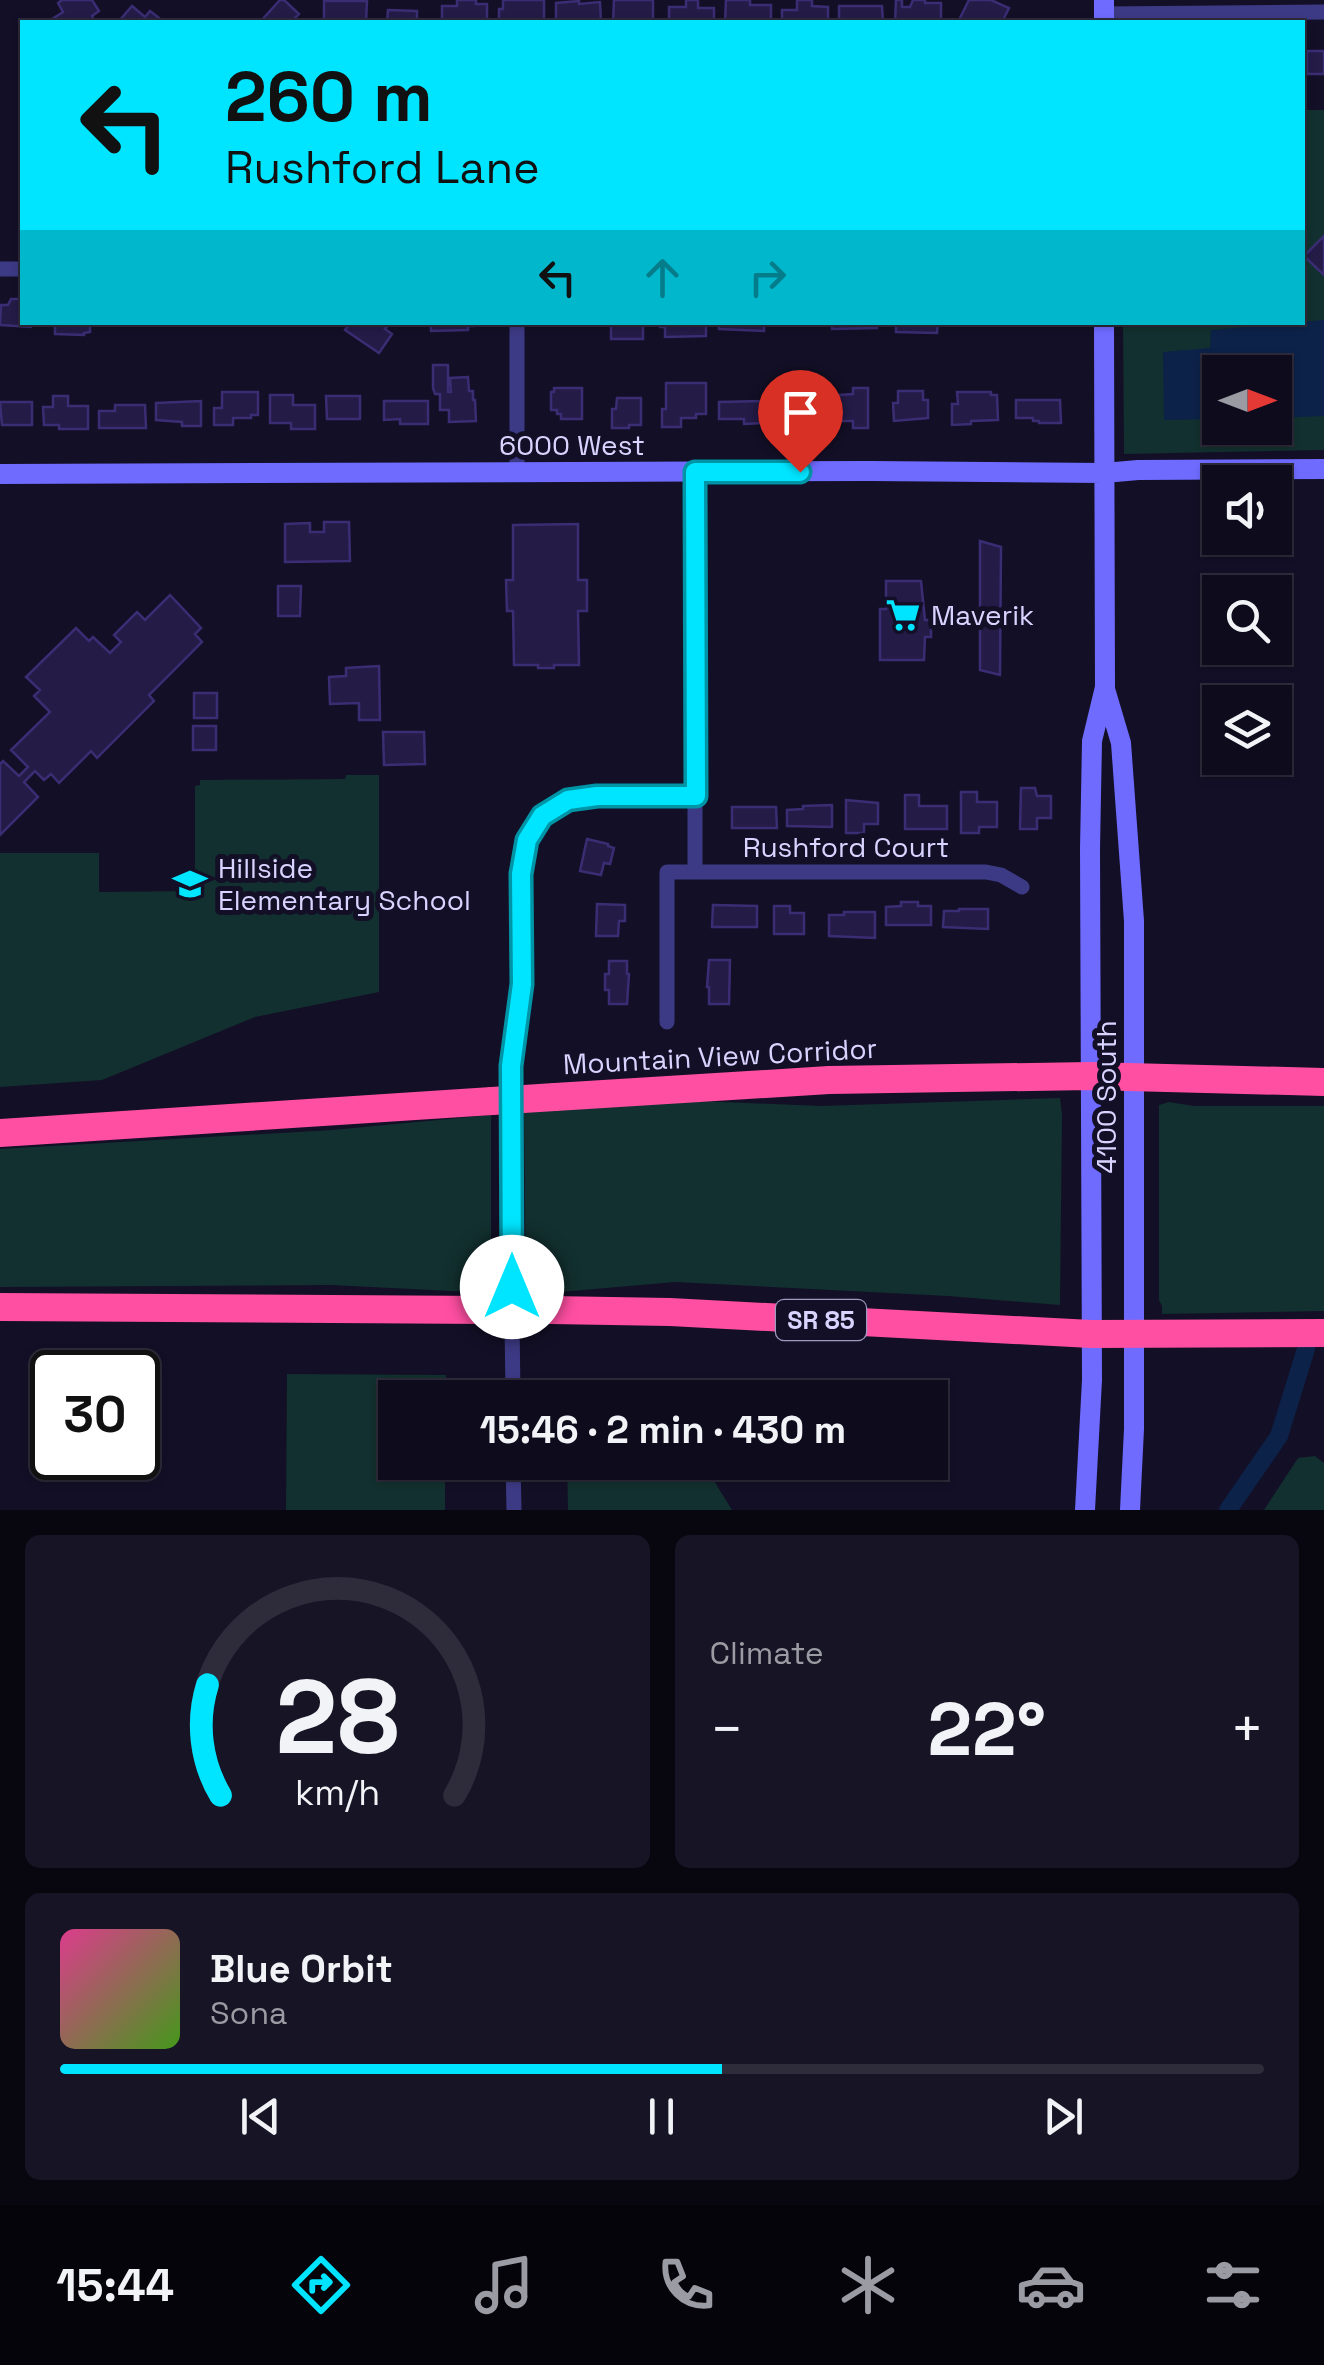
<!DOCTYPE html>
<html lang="en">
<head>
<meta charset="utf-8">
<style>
  :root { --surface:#0e0b1c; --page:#171425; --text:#f1f3f6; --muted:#9b9ba3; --line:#2e2b3b; --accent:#00e5ff }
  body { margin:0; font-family:"Space Grotesk",sans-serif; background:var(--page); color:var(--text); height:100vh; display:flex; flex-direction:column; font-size:38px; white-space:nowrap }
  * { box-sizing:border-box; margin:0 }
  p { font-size:32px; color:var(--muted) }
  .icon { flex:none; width:55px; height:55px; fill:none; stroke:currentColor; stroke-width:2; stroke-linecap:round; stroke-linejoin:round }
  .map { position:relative; height:1510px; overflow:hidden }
  .panel { display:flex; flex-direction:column; gap:25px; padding:25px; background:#08060f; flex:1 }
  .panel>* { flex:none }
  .top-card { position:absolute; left:20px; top:20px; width:1285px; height:305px; border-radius:0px; box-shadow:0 2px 8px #0004,0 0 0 2px var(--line); background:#00e5ff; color:#111; overflow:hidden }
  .needle { width:65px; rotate:90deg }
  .tools { position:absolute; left:1202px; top:355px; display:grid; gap:20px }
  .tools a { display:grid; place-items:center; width:90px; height:90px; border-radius:0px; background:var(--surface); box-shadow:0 2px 8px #0004,0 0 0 2px var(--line); font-size:50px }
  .speed { position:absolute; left:30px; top:1350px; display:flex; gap:20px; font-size:50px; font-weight:700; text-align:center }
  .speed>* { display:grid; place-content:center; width:130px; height:130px; border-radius:50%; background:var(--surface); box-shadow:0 2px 8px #0004,0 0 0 2px var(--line); line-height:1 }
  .speed .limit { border:5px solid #111; border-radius:15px; background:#fff; color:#111 }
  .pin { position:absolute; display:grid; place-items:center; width:85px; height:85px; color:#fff; margin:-102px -42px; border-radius:50% 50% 50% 0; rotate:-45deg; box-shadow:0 0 10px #0007 }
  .pin .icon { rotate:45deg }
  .me { position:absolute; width:110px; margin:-55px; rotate:0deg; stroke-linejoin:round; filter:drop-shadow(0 0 8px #0008) }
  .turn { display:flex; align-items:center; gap:35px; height:210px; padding:0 40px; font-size:45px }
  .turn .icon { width:130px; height:130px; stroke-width:2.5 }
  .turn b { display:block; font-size:70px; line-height:85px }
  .lanes { display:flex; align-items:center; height:95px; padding:0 40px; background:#0003; justify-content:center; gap:50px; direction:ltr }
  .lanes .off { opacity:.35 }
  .big { font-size:75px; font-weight:700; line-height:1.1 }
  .panel .widget { flex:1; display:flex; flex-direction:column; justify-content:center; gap:15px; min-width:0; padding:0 35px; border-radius:15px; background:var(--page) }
  .panel .dial { align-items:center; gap:0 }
  .dial svg { height:260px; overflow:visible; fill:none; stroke:var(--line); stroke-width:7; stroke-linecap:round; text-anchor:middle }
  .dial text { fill:var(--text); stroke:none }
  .song { display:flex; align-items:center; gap:30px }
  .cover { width:120px; height:120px; border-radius:15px; background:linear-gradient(135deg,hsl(330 70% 55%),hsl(100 70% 35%)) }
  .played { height:10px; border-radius:5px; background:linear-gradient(90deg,var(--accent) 55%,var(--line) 55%) }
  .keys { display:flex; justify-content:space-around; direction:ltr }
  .heat { display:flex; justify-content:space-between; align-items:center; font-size:55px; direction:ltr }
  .panel .tiles { flex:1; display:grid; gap:25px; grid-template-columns:1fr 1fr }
  .widget:last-child { grid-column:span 2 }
  .trip { position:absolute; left:378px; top:1380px; width:570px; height:100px; border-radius:0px; background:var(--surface); box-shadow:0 2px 8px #0004,0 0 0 2px var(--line); font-weight:700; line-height:100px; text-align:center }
  .dock { display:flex; height:160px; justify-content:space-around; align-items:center; background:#06040b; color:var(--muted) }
  .dock .icon { width:70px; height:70px }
  .dock .current { color:var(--accent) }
  .dock b { font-size:45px; color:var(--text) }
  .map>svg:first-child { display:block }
  .green { fill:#12302f; fill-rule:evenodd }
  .water { fill:#0c2248 }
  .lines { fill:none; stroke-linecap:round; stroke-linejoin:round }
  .canal { stroke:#0c2248; stroke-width:18 }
  .building { fill:#241b47; stroke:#3b2d73; stroke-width:2.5 }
  .street { stroke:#3d3a85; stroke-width:15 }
  .secondary { stroke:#6f6bff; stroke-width:20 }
  .highway { stroke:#ff4fa3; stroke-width:28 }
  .highway-bridge { stroke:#ff4fa3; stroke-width:28 }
  .route-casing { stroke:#0095a6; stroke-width:25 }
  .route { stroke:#00e5ff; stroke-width:18 }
  .labels { text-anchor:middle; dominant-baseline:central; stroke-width:10; stroke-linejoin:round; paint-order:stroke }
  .shield { fill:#130f26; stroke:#9e99be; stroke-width:2.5 }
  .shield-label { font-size:25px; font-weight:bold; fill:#d9d4ff }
  .street-label { font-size:28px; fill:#d9d4ff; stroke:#130f26 }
  .poi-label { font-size:28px; fill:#d9d4ff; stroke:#130f26; text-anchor:start }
</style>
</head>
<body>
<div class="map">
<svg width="1324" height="1510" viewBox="0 0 1324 1510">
  <rect width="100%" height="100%" fill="#130f26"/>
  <path class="green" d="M1303 110H1324V450L1124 454 1123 323 1302 322ZM1220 372H1275V428H1220Z
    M346 775H379V992L255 1017 102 1080 0 1087V853H99V892L195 891V786L200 785V780L345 779Z
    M1060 1098 1062 1114 1060 1305 948 1296 675 1282 526 1295 524 1112 697 1101 821 1106Z
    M1169 1102 1194 1106H1324V1311L1162 1314V1306L1159 1300V1105Z
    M491 1115V1293L331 1285 0 1287V1149L332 1130Z
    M287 1374 446 1375V1397L395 1398V1462L445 1463V1510H286Z
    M1315 1456 1324 1463V1510H1264L1298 1458Z
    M567 1463H703L732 1510H568Z"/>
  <path class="water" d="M1324 320V416L1275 418V372H1220V419L1164 420 1163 352 1210 348 1211 330Z"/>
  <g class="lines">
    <path class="canal" d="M1228 1510 1279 1436 1306 1349"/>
  </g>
  <path class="building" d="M62 0H92L99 11 92 16 94 20 90 22H50L49 21 63 12 58 3Z
    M280 0H284L299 14 291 22H260Z
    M457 0H476V4H487V22H442V6H457Z
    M503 0H544V22H499V9H503Z
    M614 0H653V22H613Z
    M686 0H698V8H714V22H669V7H686Z
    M726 0H750V5H771V22H725Z
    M797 0H812V6L828 7V22H782V10H797Z
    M896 0H902V7H910L913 0H925V3H941V22H895Z
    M969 0H991L1009 8 1002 22H958Z
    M324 1H367L366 22H339V20H324Z
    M579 1V4L600 2 601 22 556 20V3Z
    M132 6 145 17 150 11 159 18 157 21 159 22H122L120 20Z
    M839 6H882L883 22H839Z
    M388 10 417 11V22H387Z
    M1307 51H1324V74H1307Z
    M1324 236V275L1304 256Z
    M11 299H22V322H31V327L0 325 1 305H8Z
    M55 322H90V332L84 333V335L55 334Z
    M351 322H385L388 325 385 329 392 334 379 353 345 330Z
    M431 322H473V326H468V330L431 331Z
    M611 322H643V339H611Z
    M660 322H706V336L665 337V327H660Z
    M719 322H764V331L719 329Z
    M832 322H877V328L832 329Z
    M896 322H938L937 333 896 332Z
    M433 365H448V392H451L450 378 468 377 469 391H473V400H475L476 421 449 422V410H440V394H435L433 388Z
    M666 383H706V414H696V418H681V427H662V409H666Z
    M554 388H582V419H561V414H557V410H551V392H554Z
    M853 388H868V428H853V421H839V395L853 394Z
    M898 391H923V400H928V418L894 421 893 403H898Z
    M222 392H258V415H251V418H233V425H214V408H222Z
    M957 392H991V395H997L998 420 971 421V424L952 425V404H958Z
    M270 395H293V405H315V429H291V423H270Z
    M783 395H819V417H796V428H776V411H783Z
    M53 396H68V406H88V429H59V425H44L43 407H53Z
    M326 396H360V419H327Z
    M617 398H641V425H629V428H612V409H616Z
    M1016 400H1060L1061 423H1039V421H1033V418H1016Z
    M201 401V426H182V422L156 420V403Z
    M384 401H428V424H400V419L384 420Z
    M763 401 764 423 744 424V419H719V402Z
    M0 402H32V425H2Z
    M115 405H145L146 428H99V411H115Z
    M324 522H349L350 561 285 562V524L310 523V532H324Z
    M578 524V580H587V611H578L579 665H554V668H538V665H514L513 611H507L506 580H513V525Z
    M980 541 1001 547 1000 675 980 670Z
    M886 581H921L925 620H931V637H925L924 660H880V609H886Z
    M278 586H301L300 616H278Z
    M170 595 201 628 195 634 202 642 149 695 154 701 97 758 91 751 59 783 51 774 44 780 35 771 24 782 38 797 0 835V764L3 761 19 776 28 767 11 750 50 712 34 696 40 690 26 677 76 628 89 641 93 637 110 653 121 642 114 635 137 612 145 620Z
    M379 666 380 720H359V703L330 704 329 677 346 676V668Z
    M194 693H217V718H194Z
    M193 726H216V750H193Z
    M383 732H424L425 764 384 765Z
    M1021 788H1035L1037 796H1051V818H1037V829H1020Z
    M961 792H977V802H997V827H979V833H961Z
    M905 795H919V806H947V829H905Z
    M846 800 878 803V824H864V833H846Z
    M832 805V827L787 826V810L803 809V806Z
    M732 807H776L777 828H732Z
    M587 839 608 844V846L614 848 610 864 604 863 601 875 580 871Z
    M901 902H918V906H931V925H886V907L901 906Z
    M597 904 625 905V921H619L618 936H596Z
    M713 905 757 906V927H712Z
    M774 906H790V913H804V934H774Z
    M959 909H988V929L943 927 944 911H959Z
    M844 912H875V938L829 936V915H844Z
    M709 960H730L729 1004H709V987H707Z
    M609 961H627V974H629L627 1004H609V990H605V974H609Z"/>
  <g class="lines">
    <path class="street" d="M1104 14 1324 12
      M0 269H22
      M517 322V473
      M695 472V872
      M667 1022V872H986L1001 875 1022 887
      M513 1398C512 1286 508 1174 511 1063 512 1035 520 1008 522 980 524 936 509 850 541 817 572 786 653 795 695 796
      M513 1462 514 1510"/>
    <path class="secondary" d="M1104 0V22
      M0 474 870 471 1104 473 1138 470 1324 469
      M1105 689 1121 743 1134 921V1429L1130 1510
      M1085 1510 1092 1380 1090 849 1092 741 1105 687 1104 322"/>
    <path class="highway" d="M555 1097 829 1080 1090 1076 1324 1082
      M0 1133 492 1101
      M0 1307 488 1310
      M551 1310 670 1312 1091 1334 1324 1333"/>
    <path class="highway-bridge" d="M492 1101 555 1097
      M488 1310H551"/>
  </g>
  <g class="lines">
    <g class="route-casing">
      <path id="route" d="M512 1287 511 1066 522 984 521 874 527 840 542 816 568 800 597 796H696L695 472H800"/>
    </g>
    <use href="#route" class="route"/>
  </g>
  <defs>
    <g id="supermarket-bare" transform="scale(2.7)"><path d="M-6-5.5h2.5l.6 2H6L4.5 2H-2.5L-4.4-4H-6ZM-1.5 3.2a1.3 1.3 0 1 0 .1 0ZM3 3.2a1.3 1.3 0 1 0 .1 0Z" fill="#00e5ff" stroke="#130f26" stroke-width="2.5" paint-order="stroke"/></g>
    <g id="school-bare" transform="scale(2.7)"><path d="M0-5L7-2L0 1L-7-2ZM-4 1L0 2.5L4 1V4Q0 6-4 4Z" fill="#00e5ff" stroke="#130f26" stroke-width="2.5" paint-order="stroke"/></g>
  </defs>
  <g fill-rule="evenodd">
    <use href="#supermarket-bare" x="903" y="615"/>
    <use href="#school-bare" x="190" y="884"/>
  </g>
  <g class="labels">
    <rect class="shield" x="776" y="1300" width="90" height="40" rx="8"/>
    <g class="shield-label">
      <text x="821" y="1320">SR 85</text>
    </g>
    <g class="street-label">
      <text x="572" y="445">6000 West</text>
      <text x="846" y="847">Rushford Court</text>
      <text transform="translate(720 1056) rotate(-3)">Mountain View Corridor</text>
      <text transform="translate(1106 1097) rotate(-90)">4100 South</text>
    </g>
    <g class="poi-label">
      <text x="931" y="615">Maverik</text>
      <text x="218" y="868">Hillside<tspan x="218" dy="32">Elementary School</tspan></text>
    </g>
  </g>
</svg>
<div class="tools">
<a><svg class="needle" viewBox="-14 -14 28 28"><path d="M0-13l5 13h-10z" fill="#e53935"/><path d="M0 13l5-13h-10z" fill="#9b9ba3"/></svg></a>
<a><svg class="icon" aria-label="sound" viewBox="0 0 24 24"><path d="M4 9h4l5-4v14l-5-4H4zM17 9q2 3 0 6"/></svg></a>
<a><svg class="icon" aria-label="search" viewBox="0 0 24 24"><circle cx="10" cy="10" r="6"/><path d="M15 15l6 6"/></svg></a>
<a><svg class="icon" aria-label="layers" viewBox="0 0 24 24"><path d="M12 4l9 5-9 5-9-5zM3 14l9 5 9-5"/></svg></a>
</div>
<div class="speed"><div class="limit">30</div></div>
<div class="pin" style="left:800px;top:472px;background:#d93025"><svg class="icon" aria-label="arrive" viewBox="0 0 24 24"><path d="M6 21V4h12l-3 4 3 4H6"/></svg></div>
<svg class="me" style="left:512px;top:1287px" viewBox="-20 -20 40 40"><circle r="19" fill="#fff"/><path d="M0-13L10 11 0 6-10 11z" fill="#00e5ff"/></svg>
<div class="trip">15:46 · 2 min · 430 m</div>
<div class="top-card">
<div class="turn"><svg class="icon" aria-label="left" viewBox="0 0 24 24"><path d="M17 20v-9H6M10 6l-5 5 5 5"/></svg><div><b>260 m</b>Rushford Lane</div></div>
<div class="lanes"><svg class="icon" aria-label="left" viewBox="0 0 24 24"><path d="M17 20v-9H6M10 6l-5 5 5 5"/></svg><svg class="icon off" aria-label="ahead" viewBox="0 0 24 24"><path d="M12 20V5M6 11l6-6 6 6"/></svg><svg class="icon off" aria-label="right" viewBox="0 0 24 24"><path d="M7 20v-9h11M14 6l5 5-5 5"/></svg></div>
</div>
</div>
<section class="panel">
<div class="tiles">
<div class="widget dial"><svg viewBox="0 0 100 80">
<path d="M14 69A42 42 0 1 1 86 69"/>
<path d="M14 69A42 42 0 0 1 10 35" stroke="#00e5ff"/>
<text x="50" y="56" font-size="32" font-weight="700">28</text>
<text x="50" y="72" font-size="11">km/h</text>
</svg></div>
<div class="widget"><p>Climate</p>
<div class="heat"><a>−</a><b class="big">22°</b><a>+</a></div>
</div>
<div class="widget">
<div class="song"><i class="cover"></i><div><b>Blue Orbit</b><p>Sona</p></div></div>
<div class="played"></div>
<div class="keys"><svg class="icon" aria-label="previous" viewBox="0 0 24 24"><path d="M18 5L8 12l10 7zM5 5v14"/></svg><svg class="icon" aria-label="pause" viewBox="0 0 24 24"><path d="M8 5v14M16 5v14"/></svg><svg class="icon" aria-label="next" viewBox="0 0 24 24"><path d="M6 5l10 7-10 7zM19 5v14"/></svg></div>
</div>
</div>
</section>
<nav class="dock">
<b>15:44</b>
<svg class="icon current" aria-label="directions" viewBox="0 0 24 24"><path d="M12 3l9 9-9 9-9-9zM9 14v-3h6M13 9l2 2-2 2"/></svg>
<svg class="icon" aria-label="music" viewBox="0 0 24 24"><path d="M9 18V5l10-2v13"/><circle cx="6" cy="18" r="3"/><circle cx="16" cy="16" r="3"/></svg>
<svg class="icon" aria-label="phone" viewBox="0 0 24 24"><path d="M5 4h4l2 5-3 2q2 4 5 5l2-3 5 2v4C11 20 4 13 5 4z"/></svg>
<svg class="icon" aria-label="climate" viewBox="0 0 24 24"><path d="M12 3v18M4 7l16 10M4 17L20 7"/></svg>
<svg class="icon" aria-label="car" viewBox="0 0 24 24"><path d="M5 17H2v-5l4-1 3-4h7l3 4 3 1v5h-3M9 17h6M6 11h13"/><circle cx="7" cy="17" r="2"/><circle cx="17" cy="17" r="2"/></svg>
<svg class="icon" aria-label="filters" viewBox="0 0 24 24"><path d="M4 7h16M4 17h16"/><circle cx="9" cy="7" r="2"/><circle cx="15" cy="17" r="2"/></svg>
</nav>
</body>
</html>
